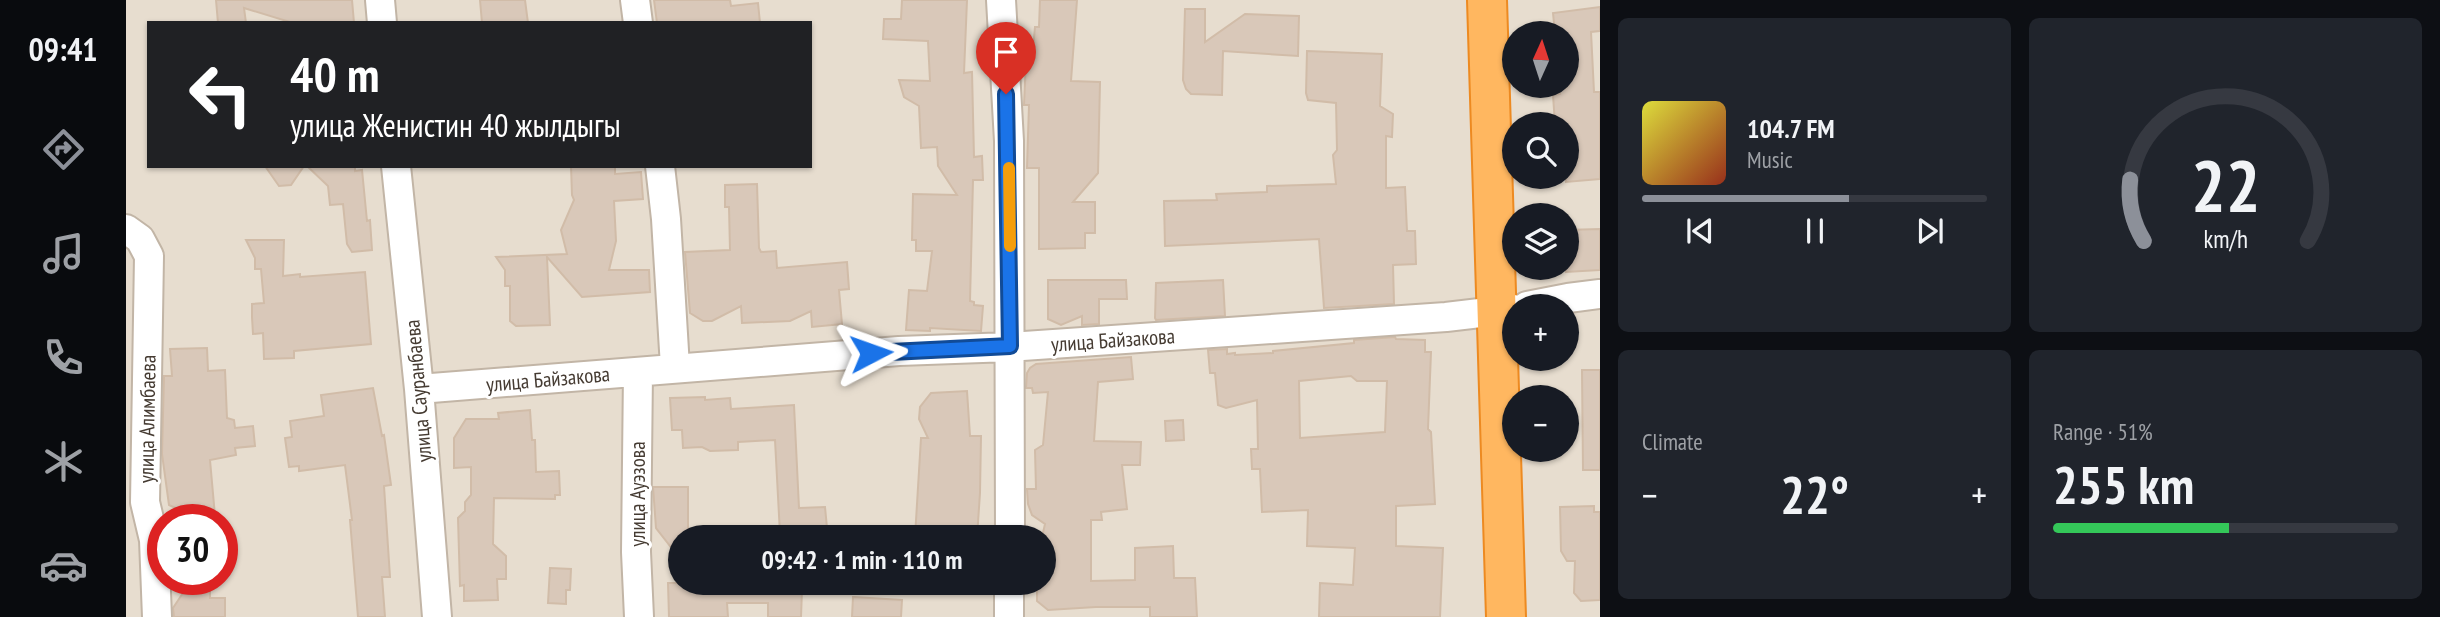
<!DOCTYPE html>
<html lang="en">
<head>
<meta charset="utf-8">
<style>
  :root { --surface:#171b24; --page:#20242c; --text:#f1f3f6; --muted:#9ea1a6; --line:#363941; --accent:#8c9099 }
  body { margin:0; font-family:"PT Sans Narrow",sans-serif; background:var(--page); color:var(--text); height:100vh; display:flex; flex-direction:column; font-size:26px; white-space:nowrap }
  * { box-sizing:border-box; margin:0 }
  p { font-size:23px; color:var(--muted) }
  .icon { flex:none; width:38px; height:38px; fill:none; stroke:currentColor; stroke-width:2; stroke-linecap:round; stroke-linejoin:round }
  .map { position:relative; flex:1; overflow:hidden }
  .side { display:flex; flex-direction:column; gap:18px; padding:18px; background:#0d0f14; width:840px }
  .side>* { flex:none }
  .top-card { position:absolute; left:21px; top:21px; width:665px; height:147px; border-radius:0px; box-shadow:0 2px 5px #0004; background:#202124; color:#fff; overflow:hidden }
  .needle { width:46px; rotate:3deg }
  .controls { position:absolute; left:1376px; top:21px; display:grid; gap:14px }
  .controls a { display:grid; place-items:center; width:77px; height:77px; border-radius:50%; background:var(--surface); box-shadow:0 2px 5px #0004; font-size:35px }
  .speed { position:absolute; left:21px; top:504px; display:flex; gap:14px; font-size:35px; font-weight:700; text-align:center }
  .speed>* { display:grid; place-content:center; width:91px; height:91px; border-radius:50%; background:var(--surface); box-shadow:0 2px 5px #0004; line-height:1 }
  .speed .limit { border:10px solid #d22; background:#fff; color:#111 }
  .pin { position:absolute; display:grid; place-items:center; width:60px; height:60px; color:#fff; margin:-72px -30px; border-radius:50% 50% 50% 0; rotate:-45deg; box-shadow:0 0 7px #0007 }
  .pin .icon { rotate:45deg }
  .me { position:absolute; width:77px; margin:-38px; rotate:86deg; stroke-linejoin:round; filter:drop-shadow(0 0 5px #0008) }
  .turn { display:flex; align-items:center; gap:24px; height:147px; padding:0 28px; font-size:32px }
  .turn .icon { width:91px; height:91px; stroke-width:2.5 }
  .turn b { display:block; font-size:49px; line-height:60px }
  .big { font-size:52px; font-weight:700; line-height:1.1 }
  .side .widget { flex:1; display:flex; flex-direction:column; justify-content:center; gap:10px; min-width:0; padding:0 24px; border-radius:10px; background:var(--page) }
  .side .dial { align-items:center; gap:0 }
  .dial svg { height:182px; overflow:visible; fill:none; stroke:var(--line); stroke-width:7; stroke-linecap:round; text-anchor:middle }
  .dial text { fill:var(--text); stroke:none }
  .song { display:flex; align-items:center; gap:21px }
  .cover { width:84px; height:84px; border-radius:10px; background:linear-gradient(135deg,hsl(60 70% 55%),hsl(10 70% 35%)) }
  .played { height:7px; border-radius:4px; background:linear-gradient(90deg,var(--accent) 60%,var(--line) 60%) }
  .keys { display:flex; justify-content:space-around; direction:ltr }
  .heat { display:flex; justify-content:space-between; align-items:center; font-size:38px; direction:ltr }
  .charge { height:10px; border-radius:5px; background:linear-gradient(90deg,#34c759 51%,var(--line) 0) }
  .side .tiles { flex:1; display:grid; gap:18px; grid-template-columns:repeat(2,1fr) }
  .trip { position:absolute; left:542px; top:525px; width:388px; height:70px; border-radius:35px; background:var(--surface); box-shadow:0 2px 5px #0004; font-weight:700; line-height:70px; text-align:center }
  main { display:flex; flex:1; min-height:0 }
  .dock { display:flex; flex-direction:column; width:126px; justify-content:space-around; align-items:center; background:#090b0e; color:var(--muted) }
  .dock .icon { width:49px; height:49px }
  .dock .current { color:var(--accent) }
  .dock b { font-size:32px; color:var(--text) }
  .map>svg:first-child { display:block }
  .residential { fill:#e7ddcf; fill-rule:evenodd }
  .building { fill:#d9c8b9; stroke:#d1bca8; stroke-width:2; fill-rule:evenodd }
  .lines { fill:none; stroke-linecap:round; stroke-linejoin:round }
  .minor-casing { stroke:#c2b5a6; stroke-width:32 }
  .highway-casing { stroke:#ed8a21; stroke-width:42 }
  .minor { stroke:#fff; stroke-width:28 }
  .highway { stroke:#ffb760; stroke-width:38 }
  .route-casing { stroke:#114b97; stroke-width:18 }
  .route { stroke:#1a73e8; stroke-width:12 }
  .slow { stroke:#f59e0b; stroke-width:12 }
  .labels { text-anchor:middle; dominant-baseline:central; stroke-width:6; stroke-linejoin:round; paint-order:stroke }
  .street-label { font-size:21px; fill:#453b32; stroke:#fff }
</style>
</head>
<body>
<main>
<nav class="dock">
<b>09:41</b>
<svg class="icon current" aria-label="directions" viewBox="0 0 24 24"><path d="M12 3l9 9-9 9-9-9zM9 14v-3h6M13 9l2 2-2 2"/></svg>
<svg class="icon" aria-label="music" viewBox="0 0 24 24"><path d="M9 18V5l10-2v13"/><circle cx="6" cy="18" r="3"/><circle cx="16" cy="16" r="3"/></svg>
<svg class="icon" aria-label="phone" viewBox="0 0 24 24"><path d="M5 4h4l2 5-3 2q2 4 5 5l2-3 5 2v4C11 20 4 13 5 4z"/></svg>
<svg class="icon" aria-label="climate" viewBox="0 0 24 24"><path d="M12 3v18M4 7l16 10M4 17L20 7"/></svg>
<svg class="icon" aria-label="car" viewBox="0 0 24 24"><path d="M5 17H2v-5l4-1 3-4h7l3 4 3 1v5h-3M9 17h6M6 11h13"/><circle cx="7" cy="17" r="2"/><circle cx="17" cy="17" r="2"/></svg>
</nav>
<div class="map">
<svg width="1474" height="617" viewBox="0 0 1474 617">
  <rect width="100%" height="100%" fill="#f3ebe1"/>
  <path class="residential" d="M0 0H1474V617H0ZM23 23H684V166H23ZM1388 33H1440V86H1388ZM1388 124H1440V177H1388ZM1388 215H1440V268H1388ZM1388 306H1440V359H1388ZM1388 397H1440V450H1388ZM37 520H96V579H37ZM555 537H919V583H555Z"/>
  <path class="building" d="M90 0H226L228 23H167L118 8 120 23H92Z
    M354 0H399L402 23H356Z
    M528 0H604L605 6 632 3 634 23H531Z
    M776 0H841L838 73 846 72 848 157 856 156 857 180H847L844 301 848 302V305L857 306 855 331 804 328V331L780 330 783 290 801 291 806 251H790V240H786L787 194 831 195 812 166 811 147 795 148 793 106 778 97 773 80 804 81 802 41 757 39 758 19H775Z
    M914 0H951L945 81 974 82 972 173 947 202H969V233H959V248L913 249V168H901L903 105H898L900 61 906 62 909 27H913Z
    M1474 7V31L1465 32 1468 92H1474V179L1440 182V124H1429L1427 95 1434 94 1433 86H1440V33H1429L1427 13Z
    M1059 9H1079V42L1119 14 1173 16 1172 56 1097 51 1096 95 1065 94 1060 89 1057 80Z
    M1181 51 1256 54 1254 106 1267 114 1266 137 1260 136V188L1279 187 1281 231H1289L1290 264 1267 265 1268 304 1198 308 1193 239 1039 246 1038 201 1091 200 1090 194 1141 192V186L1210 184 1207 155 1211 150 1210 103 1182 100 1180 93Z
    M139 166H178L165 185 153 186Z
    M181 166H229V171L236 170 241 221 244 220 246 250 226 252 221 244 217 204 204 205 202 186Z
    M445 166H489V174L515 172 517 199 488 201 490 241 483 270H523L524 292 456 297 421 257 424 325 390 326 384 321V286H379V270L370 257 441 254 435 230 448 200 446 195Z
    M631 184 633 248 635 252 650 251 651 268 721 262 723 289 713 290 716 324 686 327 685 311 664 321 616 323 615 306 586 321H577L564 313 559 252 604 250 603 207H599V185Z
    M1474 229V270L1440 272V230Z
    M120 240H158L157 276 174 274V277L239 272 245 344 168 351V358L138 359 137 333 127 334 126 317V304L138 303 135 269H129V258Z
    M922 280H1000L1001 299H973V324L956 325V316L935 325 922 319Z
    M1097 280 1099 316 1030 320 1029 318 1030 283Z
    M1269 337 1270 339 1299 340V352H1305L1302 429 1305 432 1309 504 1270 506V546L1317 548 1314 617H1193L1194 583 1227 585 1229 548 1181 546 1182 510 1136 512 1134 469H1126L1125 449H1132L1131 400 1100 408 1092 405 1089 373H1084L1082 350 1101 349V354L1109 353V355L1147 353V351L1228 343V340ZM1225 376 1231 381H1261L1259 432 1174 438 1173 381Z
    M81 348 82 371 99 370 101 418 108 420 109 428 127 426 129 446 109 448 110 455 84 460 89 516 61 518 57 516 52 509 43 505 36 454 38 376H46L44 349Z
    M1005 357 1007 379 972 382 968 441 1015 442 1014 465H996L1001 509 975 512 976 520H965V581L1009 580V548L1047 546 1048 578H1069L1071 617H1024V607H970L922 610 911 601V583H919V537H916L919 524 906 515 902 504 901 489H910L909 450 917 445 922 392 907 393 906 388H900L901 373 904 368 910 364Z
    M1456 370H1474V470H1457Z
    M247 388 256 436 258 435 265 485 258 486 264 577H256L259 617H232L224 520H226L219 465 173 471V466L163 467 159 438 166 437 164 421 198 416 195 395Z
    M841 391 844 436H855L854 493 851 537H789L795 438H802L793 419 794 407 805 393Z
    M579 397V400L604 398 605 409 668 405 673 508 699 507 701 528 654 534 649 440 612 442V450L584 451 576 447 557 448 556 430H546L544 398Z
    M404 410 406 440H409L410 472 433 471 434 495H429V499L368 498 367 544 380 556V579H371L372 600 338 601V585L334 586 332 518 339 511V502L345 495V467L328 468V438L340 419H373L372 413Z
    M1057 420 1058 440 1040 441 1039 421Z
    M527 487H562V537H555V560L530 528Z
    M1468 506V512H1474V600L1455 601 1448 593 1449 561H1441L1435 551 1434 507Z
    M424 568 445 569 444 590H440V604L422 603Z
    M542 583H648L649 590H676L675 617H642V603H601L602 617H543Z
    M61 587H84V598H99V617H48L47 608Z
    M727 597 776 600 775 617H726Z"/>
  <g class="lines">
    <g class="minor-casing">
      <path id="minor" d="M254 0 256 23
        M509 0 512 23
        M875 0 883 141 884 537
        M270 166 293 389 311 617
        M534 166 540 219 549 367
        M0 229 14 239 23 256 19 502 28 540 31 617
        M1401 306 1442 298 1474 294
        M512 372 510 552 513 617
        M293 389 773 351 884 347 1320 317 1388 309
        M883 617V583"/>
    </g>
    <g class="highway-casing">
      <path id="highway" d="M1361 0 1380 617"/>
    </g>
    <use href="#minor" class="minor"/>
    <use href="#highway" class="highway"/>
  </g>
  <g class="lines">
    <g class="route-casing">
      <path id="route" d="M745 353 884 346 880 94"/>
    </g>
    <use href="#route" class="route"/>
    <path class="slow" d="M883 168 884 246"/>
  </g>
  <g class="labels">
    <g class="street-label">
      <text transform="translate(987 340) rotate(-4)">улица Байзакова</text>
      <text transform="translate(422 379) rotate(-5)">улица Байзакова</text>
      <text transform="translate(292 391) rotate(-95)">улица Сауранбаева</text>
      <text transform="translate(21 419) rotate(-89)">улица Алимбаева</text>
      <text transform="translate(511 494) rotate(-90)">улица Ауэзова</text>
    </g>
  </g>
</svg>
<div class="controls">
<a><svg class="needle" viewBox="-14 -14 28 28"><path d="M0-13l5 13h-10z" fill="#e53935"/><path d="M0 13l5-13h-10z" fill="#9ea1a6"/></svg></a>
<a><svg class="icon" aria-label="search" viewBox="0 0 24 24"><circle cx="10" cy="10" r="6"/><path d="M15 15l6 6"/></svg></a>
<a><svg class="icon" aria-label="layers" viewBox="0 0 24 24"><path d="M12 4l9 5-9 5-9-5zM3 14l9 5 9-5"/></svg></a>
<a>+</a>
<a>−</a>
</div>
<div class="speed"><div class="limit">30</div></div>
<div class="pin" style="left:880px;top:94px;background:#d93025"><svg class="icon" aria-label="arrive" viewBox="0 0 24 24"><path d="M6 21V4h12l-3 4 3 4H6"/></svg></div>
<svg class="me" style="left:745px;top:353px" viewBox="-20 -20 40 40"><path d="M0-17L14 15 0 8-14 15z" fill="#1a73e8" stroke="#fff" stroke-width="4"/></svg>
<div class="trip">09:42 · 1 min · 110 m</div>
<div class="top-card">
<div class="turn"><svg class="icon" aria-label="left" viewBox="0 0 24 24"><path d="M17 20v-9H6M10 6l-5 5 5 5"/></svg><div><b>40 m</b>улица Женистин 40 жылдыгы</div></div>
</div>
</div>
<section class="side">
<div class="tiles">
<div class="widget">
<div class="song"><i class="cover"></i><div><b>104.7 FM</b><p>Music</p></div></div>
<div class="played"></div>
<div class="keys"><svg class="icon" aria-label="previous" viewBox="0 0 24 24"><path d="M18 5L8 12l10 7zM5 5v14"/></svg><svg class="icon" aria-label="pause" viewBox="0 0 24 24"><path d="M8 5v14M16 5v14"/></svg><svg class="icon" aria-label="next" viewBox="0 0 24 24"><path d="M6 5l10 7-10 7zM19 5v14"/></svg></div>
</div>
<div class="widget dial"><svg viewBox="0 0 100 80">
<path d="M14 69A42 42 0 1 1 86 69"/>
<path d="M14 69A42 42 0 0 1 8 42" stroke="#8c9099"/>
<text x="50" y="56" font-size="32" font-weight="700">22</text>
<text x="50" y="72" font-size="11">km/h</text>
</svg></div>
<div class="widget"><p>Climate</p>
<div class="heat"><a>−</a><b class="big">22°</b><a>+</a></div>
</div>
<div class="widget"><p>Range · 51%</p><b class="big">255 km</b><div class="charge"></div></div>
</div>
</section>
</main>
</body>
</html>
